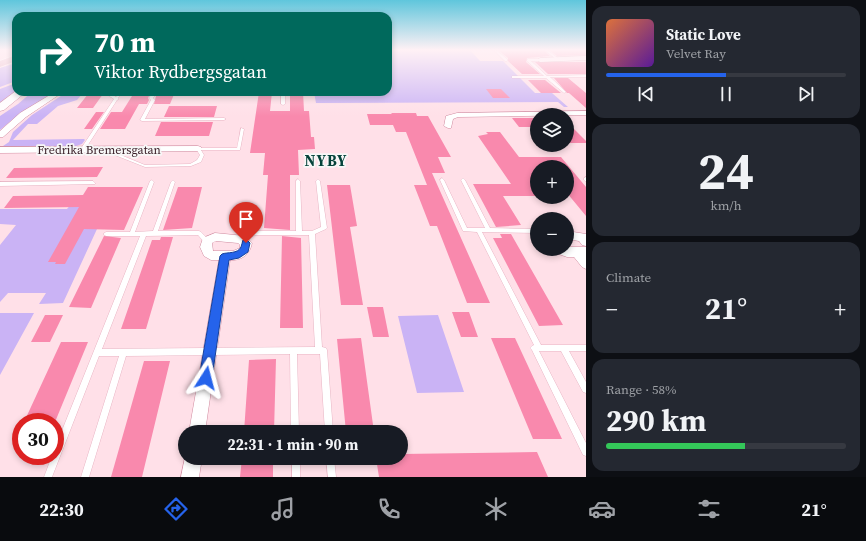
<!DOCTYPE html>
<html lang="en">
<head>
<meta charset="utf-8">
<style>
  :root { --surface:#171b24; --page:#242831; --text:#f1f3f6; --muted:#9ea1a6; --line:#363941; --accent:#2563eb }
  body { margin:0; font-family:"Source Serif 4",serif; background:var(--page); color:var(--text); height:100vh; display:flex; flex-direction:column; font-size:15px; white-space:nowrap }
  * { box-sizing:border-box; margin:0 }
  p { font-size:13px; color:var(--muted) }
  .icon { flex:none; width:22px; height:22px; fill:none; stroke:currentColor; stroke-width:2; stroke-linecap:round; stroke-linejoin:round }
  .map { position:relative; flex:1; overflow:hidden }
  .sheet { display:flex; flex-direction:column; gap:6px; padding:6px; background:#0d0f14; width:280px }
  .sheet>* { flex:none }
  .guide { position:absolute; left:12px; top:12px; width:380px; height:84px; border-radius:12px; box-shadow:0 2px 6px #0003; background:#00695c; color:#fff; overflow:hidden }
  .controls { position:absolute; left:530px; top:108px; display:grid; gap:8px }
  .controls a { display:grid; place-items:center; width:44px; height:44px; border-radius:50%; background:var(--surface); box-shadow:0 2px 6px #0003; font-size:20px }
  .speed { position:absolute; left:12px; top:413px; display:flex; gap:8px; font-size:20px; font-weight:700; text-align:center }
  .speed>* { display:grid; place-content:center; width:52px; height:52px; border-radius:50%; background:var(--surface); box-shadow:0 2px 6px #0003; line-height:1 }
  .speed .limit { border:6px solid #d22; background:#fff; color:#111 }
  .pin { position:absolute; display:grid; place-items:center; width:34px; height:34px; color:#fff; margin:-41px -17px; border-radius:50% 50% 50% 0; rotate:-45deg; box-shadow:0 0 4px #0007 }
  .pin .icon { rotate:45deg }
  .me { position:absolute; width:44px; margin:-22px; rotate:9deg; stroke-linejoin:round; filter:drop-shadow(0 0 3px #0008) }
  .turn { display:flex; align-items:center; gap:14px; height:84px; padding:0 16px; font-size:18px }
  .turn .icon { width:52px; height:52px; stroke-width:2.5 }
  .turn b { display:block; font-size:28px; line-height:34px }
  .big { font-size:30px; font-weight:700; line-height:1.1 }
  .sheet .card { flex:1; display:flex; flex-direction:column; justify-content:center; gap:6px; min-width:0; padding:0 14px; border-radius:12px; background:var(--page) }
  .sheet .dial { align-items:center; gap:0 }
  .dial b { font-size:52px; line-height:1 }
  .song { display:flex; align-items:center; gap:12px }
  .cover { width:48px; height:48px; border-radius:6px; background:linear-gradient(135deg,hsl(20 70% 55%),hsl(270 70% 35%)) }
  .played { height:4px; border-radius:2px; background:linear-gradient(90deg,var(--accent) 50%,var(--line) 50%) }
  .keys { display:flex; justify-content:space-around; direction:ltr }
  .heat { display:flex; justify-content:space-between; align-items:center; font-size:22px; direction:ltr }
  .charge { height:6px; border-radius:3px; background:linear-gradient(90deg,#34c759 58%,var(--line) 0) }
  .trip { position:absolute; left:178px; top:425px; width:230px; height:40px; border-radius:20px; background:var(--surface); box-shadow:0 2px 6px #0003; font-weight:700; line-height:40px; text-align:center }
  .dock { display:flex; height:64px; justify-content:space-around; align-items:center; background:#090b0e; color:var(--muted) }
  .dock .icon { width:28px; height:28px }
  .dock .active { color:var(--accent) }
  .dock b { font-size:18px; color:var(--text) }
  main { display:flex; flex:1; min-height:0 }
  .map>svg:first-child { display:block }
  .green { fill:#cab3f5 }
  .building { fill:#f989ad }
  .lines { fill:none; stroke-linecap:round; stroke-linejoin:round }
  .service-casing { stroke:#d08ba0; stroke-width:0.5 }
  .minor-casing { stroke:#d08ba0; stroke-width:1 }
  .secondary-casing { stroke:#d08ba0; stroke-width:1 }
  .primary-casing { stroke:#fff; stroke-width:1 }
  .service { fill:#fff; fill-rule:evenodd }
  .minor { fill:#fff; fill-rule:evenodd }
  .secondary { fill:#fff; fill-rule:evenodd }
  .primary { fill:#e2b3c2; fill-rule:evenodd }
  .route { fill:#2563eb; stroke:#184099 }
  .labels { text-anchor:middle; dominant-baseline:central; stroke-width:3.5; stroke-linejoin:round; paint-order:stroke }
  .far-street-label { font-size:12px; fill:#371c25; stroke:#f7f7f7 }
  .far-district-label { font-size:15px; font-weight:bold; letter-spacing:1px; fill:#04423a; stroke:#f7f7f7 }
</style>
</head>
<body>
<main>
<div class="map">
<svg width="586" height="477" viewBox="0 0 586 477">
  <rect width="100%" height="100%" fill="#ffe0e8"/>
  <path class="green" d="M388 50H470L480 61H503L535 93H552L568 107H564L558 102 316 103 314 92H388Z
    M16 63V81L0 87V68Z
    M16 83V91L0 104V89Z
    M32 92H55L11 121 0 130V116L18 104Z
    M67 92H95L83 93 77 100 58 106 37 124H28L13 140 84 139 85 140 82 144 76 146H3L9 142 13 132 32 115Z
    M77 197 97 229 63 303 39 304 46 293H8L0 302V245L16 225 0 224V209H67Z
    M0 313H34L0 375Z
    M438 315 464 392 417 393 398 316Z"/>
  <path class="building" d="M498 50H544L550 56 527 58 526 62 540 74H522L508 61V58Z
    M549 50H586V55L557 56Z
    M535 62H586V74H548Z
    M554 78H568L586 93V108L569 93H567Z
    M528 80H545L561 93H541Z
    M486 89H501L510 98H493Z
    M163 92H175L170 104H154L156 96H161Z
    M259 92H272L270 111H290V92H303L304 111H309L311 137H314L315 149 298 150 299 175H290V230L264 228 268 175H263L265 153H250Z
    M88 94H103L93 108H77Z
    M132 96H149L148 98 149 100 147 104H139L125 129H100L111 112H122Z
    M169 106H217L214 117H164Z
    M96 112H104L92 129H84Z
    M391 113H416L417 116H428L451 157H438L445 173H432L490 303H467L437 226H430L414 185H427L406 132H396L393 125H370L367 114H392Z
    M512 118H537V127H519Z
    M161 122H213L209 136H155Z
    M567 122 586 141V143H567Z
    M486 132H500L519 157H561L586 187V216L567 193V167H537V196H503L521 225 496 227 473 184H511L478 136 488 134Z
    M103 167 97 177 6 178 14 168Z
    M327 185H350L357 226 350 227 363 305H341Z
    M88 187H143L124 230 84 229 65 264H55L56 262H48L79 207 4 208 13 196 83 195Z
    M178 187H202L192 228 163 230Z
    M236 222H247L246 231H235Z
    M500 234H511L563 325 539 326 493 238H502Z
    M104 236 121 238 91 308 69 307Z
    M282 236 301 238 303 328H280Z
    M161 237H173L146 329H121L152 240H160Z
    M367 307H383L389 337H373Z
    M452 312H469L478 337H461Z
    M45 315H63L50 342H31Z
    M361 338 374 432H346L337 339Z
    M491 338H515L562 439H533Z
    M61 342H88L55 422H24Z
    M276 359 274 432H244L249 360Z
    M144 361H170L142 477H111Z
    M537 452 548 477H379L376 458H401V454Z
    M242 458H273V477H240Z"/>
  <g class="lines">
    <g class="service-casing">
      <path id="service" d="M494 50H496L507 59V61H505Z
        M545 50H547L559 59 557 60Z
        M528 59H541V60L540 61H531L547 76 586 75V77H550L565 91 566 92 564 93 546 78H512V76H544L527 61V60Z
        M106 92H108L116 97 120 92H157L153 98 155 100 145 119 224 118 226 119 224 120 142 121 140 120 151 100 149 98 152 94H121L118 98 119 99 117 100 84 151H80V150L114 99 106 94Z
        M281 92H285V104L283 105 281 104Z
        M241 128 244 129 240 150H201L204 155 201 162 191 166 145 167 102 150 104 149H106L145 165 190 164 197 160 200 155 196 149 197 148H237Z
        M586 177V182L584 180V178Z
        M442 178 444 180 467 228H485L461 180 463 178 465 180 490 228 537 229V233L482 232 541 345H586V351H569L586 382V393L583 392 561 351H539L586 443V456L583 455 532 350 530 348 532 346 534 345 477 232 463 231 440 180Z
        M298 179 300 181 302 231H312L321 227 316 181 318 179 320 181 327 228 326 229 315 234 322 347 326 348 327 350 333 432H325L320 354H297L299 432H291L290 354 126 356 89 477H81L119 356H99L52 477H44L52 456H55V448L140 236H106L103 234 106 232H130L150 181 152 180 154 182 135 232 153 231 171 182 173 180 175 182 158 231H199L201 232 210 241 209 243H205L198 235 146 236 102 349 315 347 309 235H255L241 241 239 240 238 239 239 238 254 231H296V181Z
        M93 181 95 183V184L0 186V182Z
        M292 458H300V477H292Z
        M326 458H334L336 477H328Z"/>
    </g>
    <g class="minor-casing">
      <path id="minor" d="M586 56V60L540 62 537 60 540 58Z
        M55 92H63L26 117 3 137H0V131L20 113Z
        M586 111V115L458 117 453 119 451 128H448L444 126 446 116 457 113Z
        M198 146 201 147 202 149 201 151 0 153V147Z
        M567 231 586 234V246L582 245 579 241 567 239Z
        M215 233 245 236 252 243C250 254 242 261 230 260L205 432H189L219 260H211L204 256 200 247 203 238ZM216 241 238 243 240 245V248L233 251H213L212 243Z
        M567 247H586V269L582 267 574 257H567L553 252 551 249H567Z
        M185 457V458H202L199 477H181Z"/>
    </g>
    <g class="secondary-casing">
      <path id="secondary" d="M16 91 26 92 4 110 0 111V103Z"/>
    </g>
    <g class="primary-casing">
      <path id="primary" d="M16 55V61L0 67V61Z"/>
    </g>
    <use href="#service" class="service"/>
    <use href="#minor" class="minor"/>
    <use href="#secondary" class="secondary"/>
    <use href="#primary" class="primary"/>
  </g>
  <linearGradient id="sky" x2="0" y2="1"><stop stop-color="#5fc6dc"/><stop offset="0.43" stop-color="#fff1f5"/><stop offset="1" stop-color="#fff1f5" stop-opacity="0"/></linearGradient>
  <rect width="586" height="116" fill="url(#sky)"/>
  <path class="route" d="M246 239 250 243 248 252 239 258 229 260 212 378 210 383 206 384 201 383 199 378 220 256 222 254C227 252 238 254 241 247 242 245 242 242 243 240Z"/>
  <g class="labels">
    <g class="far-street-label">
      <text x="99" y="150">Fredrika Bremersgatan</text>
    </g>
    <g class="far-district-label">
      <text x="326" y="160">NYBY</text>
    </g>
  </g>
</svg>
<div class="controls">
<a><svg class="icon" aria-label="layers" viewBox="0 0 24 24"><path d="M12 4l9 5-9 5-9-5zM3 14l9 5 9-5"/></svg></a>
<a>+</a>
<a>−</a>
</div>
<div class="speed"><div class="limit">30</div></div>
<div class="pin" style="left:246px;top:243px;background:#d93025"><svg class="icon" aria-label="arrive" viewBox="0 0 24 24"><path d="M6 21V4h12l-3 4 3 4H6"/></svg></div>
<svg class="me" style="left:206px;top:378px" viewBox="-20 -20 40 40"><path d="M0-17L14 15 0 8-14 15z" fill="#2563eb" stroke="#fff" stroke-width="4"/></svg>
<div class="trip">22:31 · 1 min · 90 m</div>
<div class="guide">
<div class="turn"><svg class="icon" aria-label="right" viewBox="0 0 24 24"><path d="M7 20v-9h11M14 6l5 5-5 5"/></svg><div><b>70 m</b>Viktor Rydbergsgatan</div></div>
</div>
</div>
<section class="sheet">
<div class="card">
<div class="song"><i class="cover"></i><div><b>Static Love</b><p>Velvet Ray</p></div></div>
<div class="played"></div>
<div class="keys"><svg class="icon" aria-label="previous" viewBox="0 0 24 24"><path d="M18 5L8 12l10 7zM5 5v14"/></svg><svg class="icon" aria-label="pause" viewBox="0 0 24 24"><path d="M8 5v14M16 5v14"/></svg><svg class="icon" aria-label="next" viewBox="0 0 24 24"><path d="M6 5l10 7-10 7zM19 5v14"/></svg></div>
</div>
<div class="card dial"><b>24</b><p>km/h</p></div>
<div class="card"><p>Climate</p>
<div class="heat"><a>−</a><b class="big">21°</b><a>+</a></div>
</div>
<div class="card"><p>Range · 58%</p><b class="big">290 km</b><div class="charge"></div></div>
</section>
</main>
<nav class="dock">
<b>22:30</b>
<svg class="icon active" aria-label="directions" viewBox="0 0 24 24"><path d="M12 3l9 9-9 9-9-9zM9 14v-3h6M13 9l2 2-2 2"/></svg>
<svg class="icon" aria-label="music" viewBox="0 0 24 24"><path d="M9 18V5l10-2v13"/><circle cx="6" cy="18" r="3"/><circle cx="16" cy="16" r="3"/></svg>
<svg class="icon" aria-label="phone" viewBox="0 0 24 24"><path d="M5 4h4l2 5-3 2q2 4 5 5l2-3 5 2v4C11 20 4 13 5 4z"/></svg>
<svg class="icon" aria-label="climate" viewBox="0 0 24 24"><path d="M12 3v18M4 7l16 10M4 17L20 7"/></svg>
<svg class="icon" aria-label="car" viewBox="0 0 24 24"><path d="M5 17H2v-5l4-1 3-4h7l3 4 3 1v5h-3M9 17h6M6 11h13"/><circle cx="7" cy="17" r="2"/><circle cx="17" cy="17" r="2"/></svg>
<svg class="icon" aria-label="filters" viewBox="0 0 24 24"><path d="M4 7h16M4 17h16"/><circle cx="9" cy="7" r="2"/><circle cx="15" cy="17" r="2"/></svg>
<b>21°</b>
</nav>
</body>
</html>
